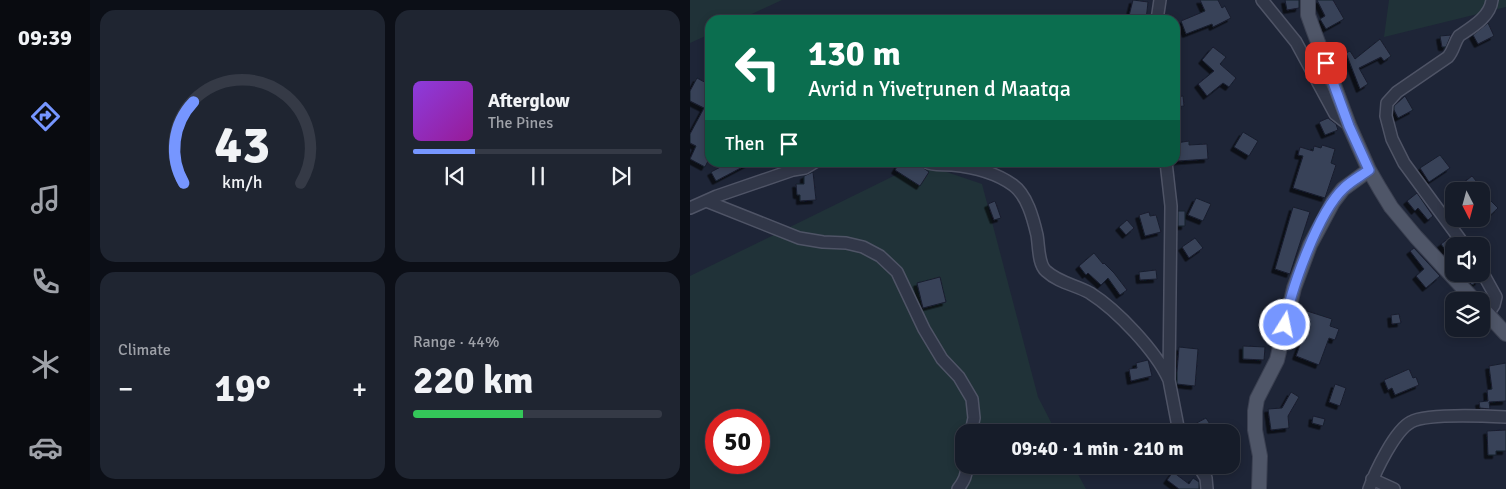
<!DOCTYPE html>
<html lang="en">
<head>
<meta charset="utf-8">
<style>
  :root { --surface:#161c29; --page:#1f2531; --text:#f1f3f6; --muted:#9ea1a8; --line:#353a46; --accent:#7696ff }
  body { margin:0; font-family:Signika,sans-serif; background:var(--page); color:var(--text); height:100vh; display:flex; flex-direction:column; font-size:19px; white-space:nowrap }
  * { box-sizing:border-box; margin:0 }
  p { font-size:16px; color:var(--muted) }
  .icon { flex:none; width:28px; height:28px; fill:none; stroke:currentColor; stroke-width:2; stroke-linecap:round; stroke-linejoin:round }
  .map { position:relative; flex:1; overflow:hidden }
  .side { display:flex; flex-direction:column; gap:10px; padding:10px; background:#0c0f17; width:600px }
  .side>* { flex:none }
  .banner { position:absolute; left:15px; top:15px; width:475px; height:152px; border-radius:15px; box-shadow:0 2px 8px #0003,0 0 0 1px var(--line); background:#0b6e4f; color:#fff; overflow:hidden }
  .needle { width:32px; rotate:174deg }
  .buttons { position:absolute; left:755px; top:182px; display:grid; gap:10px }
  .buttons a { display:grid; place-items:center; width:45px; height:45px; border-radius:10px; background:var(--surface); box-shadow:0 2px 8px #0003,0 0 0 1px var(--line); font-size:25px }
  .speed { position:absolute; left:15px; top:409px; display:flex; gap:10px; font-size:25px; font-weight:700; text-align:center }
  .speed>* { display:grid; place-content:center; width:65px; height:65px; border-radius:50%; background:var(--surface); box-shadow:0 2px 8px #0003,0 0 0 1px var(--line); line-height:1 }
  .speed .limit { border:8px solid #d22; background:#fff; color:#111 }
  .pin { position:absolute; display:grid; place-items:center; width:42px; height:42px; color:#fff; margin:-21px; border-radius:10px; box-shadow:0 2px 8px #0006 }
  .me { position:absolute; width:55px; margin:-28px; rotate:10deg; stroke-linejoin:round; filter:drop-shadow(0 0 4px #0008) }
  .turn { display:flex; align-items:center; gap:18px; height:105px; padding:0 20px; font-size:22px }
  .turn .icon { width:65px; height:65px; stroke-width:2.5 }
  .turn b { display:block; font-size:35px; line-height:42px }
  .then { display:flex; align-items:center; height:48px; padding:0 20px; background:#0003; gap:10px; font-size:19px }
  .big { font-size:38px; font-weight:700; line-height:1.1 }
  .side .widget { flex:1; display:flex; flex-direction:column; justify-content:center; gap:8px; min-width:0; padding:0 18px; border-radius:15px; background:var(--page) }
  .side .dial { align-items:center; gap:0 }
  .dial svg { height:130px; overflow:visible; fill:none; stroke:var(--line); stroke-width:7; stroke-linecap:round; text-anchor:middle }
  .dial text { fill:var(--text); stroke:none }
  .song { display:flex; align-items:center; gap:15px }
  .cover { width:60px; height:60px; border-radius:8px; background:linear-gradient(135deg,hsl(270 70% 55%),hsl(300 70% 35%)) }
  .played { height:5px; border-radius:2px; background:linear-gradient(90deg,var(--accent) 25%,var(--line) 25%) }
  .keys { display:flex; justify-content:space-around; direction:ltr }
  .heat { display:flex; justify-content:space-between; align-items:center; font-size:28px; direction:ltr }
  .charge { height:8px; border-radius:4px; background:linear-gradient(90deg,#34c759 44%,var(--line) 0) }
  .side .tiles { flex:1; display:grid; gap:10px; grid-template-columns:repeat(2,1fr) }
  .trip { position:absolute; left:265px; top:424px; width:285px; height:50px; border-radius:15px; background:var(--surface); box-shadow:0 2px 8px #0003,0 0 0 1px var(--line); font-weight:700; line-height:50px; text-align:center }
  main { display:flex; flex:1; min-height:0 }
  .dock { display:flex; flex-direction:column; width:90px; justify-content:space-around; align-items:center; background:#090b10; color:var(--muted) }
  .dock .icon { width:35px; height:35px }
  .dock .active { color:var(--accent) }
  .dock b { font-size:22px; color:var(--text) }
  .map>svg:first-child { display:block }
  .green { fill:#203238; fill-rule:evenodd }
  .building { fill:#394258; stroke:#191e2e; filter:url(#shadow) }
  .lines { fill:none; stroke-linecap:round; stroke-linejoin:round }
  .minor-casing { stroke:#4f5466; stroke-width:14 }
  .major-casing { stroke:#3b4051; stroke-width:16 }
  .minor { stroke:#313748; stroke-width:11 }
  .major { stroke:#4f5668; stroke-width:14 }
  .route-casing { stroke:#4d62a6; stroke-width:12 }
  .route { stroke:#7696ff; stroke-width:9 }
</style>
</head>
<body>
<main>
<nav class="dock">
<b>09:39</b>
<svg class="icon active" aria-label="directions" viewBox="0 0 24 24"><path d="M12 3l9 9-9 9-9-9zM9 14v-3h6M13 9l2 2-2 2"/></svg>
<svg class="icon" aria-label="music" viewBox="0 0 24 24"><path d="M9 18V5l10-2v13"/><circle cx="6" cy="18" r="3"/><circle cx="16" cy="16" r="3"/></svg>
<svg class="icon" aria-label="phone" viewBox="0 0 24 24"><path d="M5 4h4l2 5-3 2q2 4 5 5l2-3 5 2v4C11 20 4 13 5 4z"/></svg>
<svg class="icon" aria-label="climate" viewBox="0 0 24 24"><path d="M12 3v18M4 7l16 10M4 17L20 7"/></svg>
<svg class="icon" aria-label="car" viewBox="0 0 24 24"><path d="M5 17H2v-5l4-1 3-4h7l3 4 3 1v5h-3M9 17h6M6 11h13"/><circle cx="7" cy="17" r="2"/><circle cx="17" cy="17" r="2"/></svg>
</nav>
<section class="side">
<div class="tiles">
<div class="widget dial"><svg viewBox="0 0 100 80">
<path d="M14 69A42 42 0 1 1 86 69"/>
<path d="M14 69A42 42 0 0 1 20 19" stroke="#7696ff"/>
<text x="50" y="56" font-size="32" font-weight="700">43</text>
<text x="50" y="72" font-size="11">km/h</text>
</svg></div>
<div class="widget">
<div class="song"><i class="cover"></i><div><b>Afterglow</b><p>The Pines</p></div></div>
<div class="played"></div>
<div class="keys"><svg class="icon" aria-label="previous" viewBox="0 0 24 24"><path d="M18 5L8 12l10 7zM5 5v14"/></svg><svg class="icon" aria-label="pause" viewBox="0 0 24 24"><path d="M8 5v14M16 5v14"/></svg><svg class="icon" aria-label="next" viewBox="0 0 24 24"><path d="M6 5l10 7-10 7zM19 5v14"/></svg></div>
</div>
<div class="widget"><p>Climate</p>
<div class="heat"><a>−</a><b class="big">19°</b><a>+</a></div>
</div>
<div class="widget"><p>Range · 44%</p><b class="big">220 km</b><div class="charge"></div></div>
</div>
</section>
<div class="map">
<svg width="816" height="489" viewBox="0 0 816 489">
  <defs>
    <filter id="shadow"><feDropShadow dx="-3.5" dy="3.5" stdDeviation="0" flood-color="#0009"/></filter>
  </defs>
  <rect width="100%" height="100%" fill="#1e2537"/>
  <path class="green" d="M0 0H92L49 20H20V34L0 43Z
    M699 0H816V7L694 37Z
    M230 163 292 184 348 397 366 432H274V465H383L396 489H0V276ZM26 420H69V462H26Z"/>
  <path class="building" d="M443 0 458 2 456 20H438Z
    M510 0H528L532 8 535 6 541 18 523 27 522 24 496 34 491 21 515 11Z
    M595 0H609V8L597 10Z
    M627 0H643L654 19 636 29 630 19 635 16Z
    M798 23 804 36 788 44 783 35Z
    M761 35 756 47H752L750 36Z
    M690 39 701 56 694 61 691 57 669 68 678 84 670 89 656 53 660 51 665 59Z
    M523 47 536 57 530 64 546 78 539 87 533 83 517 96 508 84 524 71 512 60Z
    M7 78 20 85V157L15 167 0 159 6 146 0 143V134L14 108 0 101V91Z
    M493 96 494 106 485 107V97Z
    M715 96 723 110 708 118 704 110V106Z
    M638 118 646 124 648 130 635 135 629 122Z
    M553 132 568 141 559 156 544 147Z
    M499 141V145L517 144 518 159 488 161 486 143Z
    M632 145 645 149 641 163 646 165 635 198 603 188 613 156 608 155 610 147 623 151 624 146 631 148Z
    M750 155 760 168 739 182 730 168Z
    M40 162H62L26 181 21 172Z
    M210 162H225L239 172 230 186 205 170Z
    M123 172 126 200 110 201V195H107L106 184H114V176Z
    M782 176 787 182 781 187 785 191H763Z
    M727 193 743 216 738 220 728 208 725 211 717 201Z
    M506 198 521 204 513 221 498 215Z
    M791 199 795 204 800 200 808 208 791 224Z
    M305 201 311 218 304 220 298 204Z
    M603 207 620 212 600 274 585 269Z
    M488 211H495V226H488Z
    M459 212 460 216 466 215 471 232 455 236 449 215Z
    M437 220 444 228 436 235 429 227Z
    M505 238 513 248 499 258 492 247Z
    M759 238 766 246H763L756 251 751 244Z
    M724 248 750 276 736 288 726 276 734 269 720 251Z
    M404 253 413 264 414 263 424 273 437 290 430 295 418 278 411 285 398 273 396 275 389 266Z
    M466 270 467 279 450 280 449 272Z
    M772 274H784L789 281 782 285Z
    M250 277 256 302 233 308 227 283Z
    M617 311 642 319 640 326 649 329 645 340 639 338 629 365 606 356 615 331 611 330Z
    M709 314 711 323 702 324 701 315Z
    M553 346 575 347 574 360 553 359Z
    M489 347 508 349 505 386 487 384V372Z
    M458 360 462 376 441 381 439 369 447 368 446 363Z
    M816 363V401L799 402 800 409 790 408 789 402 798 401 797 390 802 389 799 366Z
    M719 369 723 378 726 377 729 385 705 395 702 388 698 390 694 380Z
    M645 384 656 388 650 406 639 402Z
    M601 392 609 397 598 416 599 428 581 430 578 409 592 408Z
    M623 416 635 419 633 426 622 423Z
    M516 418 525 432H504L501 426Z
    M816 430V451H806V455H798L797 431Z
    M483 472 499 484 503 478 509 482V489H489L477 480Z"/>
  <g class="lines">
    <g class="minor-casing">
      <path id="minor" d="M572 0 606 42 645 114 659 125
        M467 20 470 0
        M236 162C244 166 252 164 262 165 283 167 305 172 323 185 337 195 343 218 347 235 349 246 348 264 356 271 369 283 386 285 400 293 427 310 466 351 479 380
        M476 162 481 206 479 380 489 432
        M16 201 109 238 133 242 156 243 173 247 190 256 207 272 234 329 252 359 269 377 282 399 284 418 281 432
        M0 208 27 196 103 170 115 168 125 162
        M775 246 714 163 702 139 696 116 697 103 707 92 758 57C764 50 764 43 769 36 782 27 800 17 802 0
        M791 270 806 297 804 305 798 314
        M508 465 516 478 517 489
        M682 479 704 489
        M268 489C274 481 277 475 277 465
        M679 489C685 472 705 430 721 422 737 413 796 416 816 417"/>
    </g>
    <g class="major-casing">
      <path id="major" d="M618 0V15L623 29 659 125 679 170 690 189 701 207 726 237 785 301
        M791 307 816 334
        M569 489 570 456 565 430V411L567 399 587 360 604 288 620 245 643 202 653 189 679 170"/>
    </g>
    <use href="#minor" class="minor"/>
    <use href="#major" class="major"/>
  </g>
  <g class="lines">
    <g class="route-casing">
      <path id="route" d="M595 325C600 291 628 212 654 188 661 181 671 176 679 170L659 126 636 63"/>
    </g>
    <use href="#route" class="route"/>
  </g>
</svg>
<div class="buttons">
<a><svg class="needle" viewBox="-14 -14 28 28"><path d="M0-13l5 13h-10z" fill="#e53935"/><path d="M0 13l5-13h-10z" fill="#9ea1a8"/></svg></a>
<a><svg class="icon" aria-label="sound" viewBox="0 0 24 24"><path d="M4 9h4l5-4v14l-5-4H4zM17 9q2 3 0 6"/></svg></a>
<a><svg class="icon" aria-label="layers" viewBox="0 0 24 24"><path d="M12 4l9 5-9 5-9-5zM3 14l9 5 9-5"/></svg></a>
</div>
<div class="speed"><div class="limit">50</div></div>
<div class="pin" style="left:636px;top:63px;background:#d93025"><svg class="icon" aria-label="arrive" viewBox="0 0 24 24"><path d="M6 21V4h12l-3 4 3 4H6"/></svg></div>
<svg class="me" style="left:595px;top:325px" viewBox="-20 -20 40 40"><circle r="17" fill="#7696ff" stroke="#fff" stroke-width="3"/><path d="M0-11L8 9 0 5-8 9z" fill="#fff"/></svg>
<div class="trip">09:40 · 1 min · 210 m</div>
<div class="banner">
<div class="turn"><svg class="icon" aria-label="left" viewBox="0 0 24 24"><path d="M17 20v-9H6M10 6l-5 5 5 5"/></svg><div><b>130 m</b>Avrid n Yivetṛunen d Maatqa</div></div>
<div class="then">Then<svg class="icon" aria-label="arrive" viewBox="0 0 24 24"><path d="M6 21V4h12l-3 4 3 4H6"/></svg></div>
</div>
</div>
</main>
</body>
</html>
